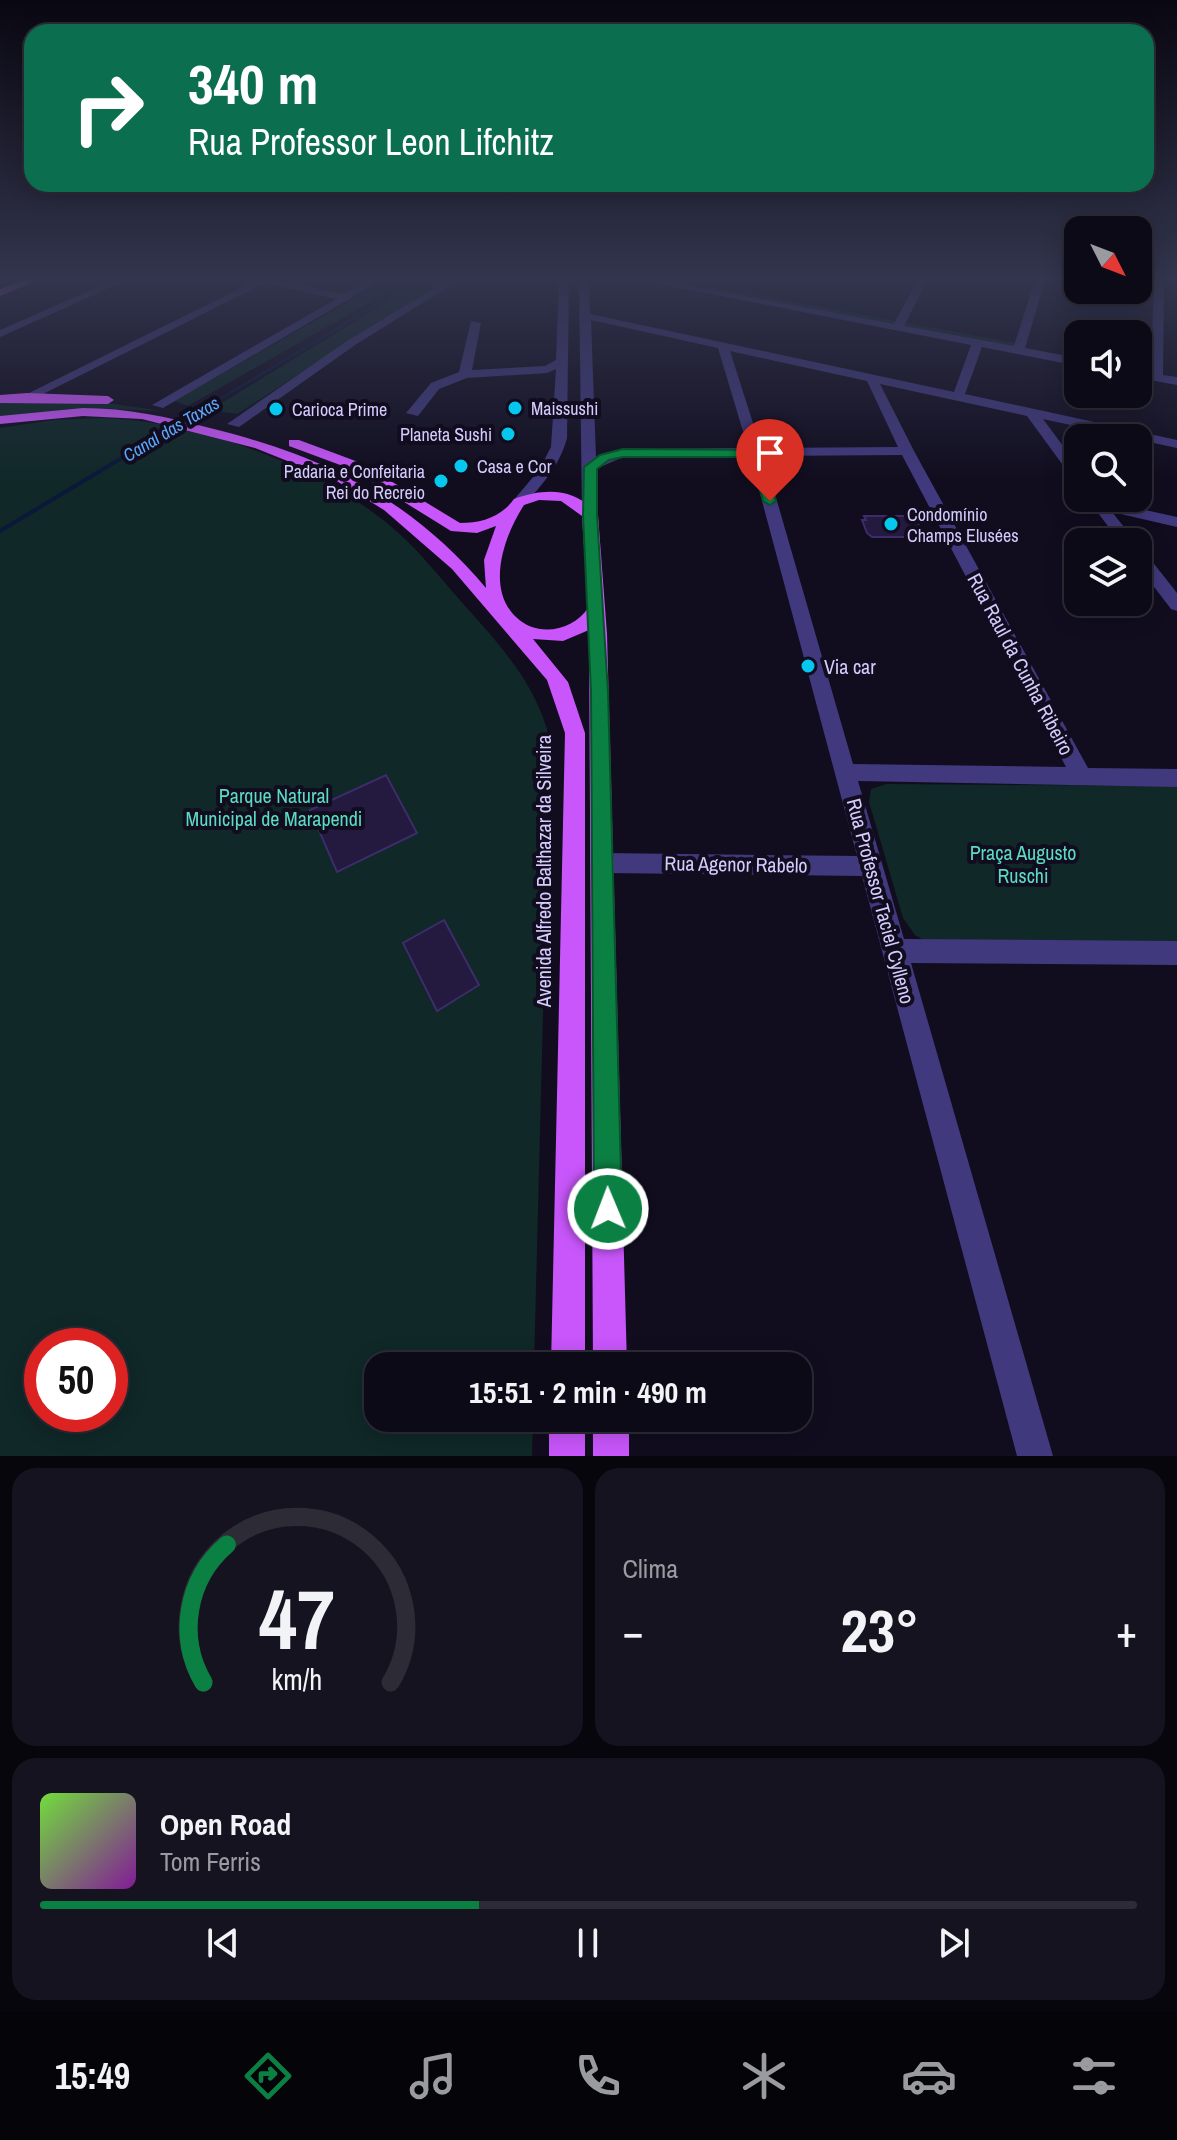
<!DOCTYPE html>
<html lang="pt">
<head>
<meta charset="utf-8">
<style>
  :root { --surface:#0d0a17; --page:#161320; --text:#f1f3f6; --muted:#9a9aa1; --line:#2d2b36; --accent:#0b8043 }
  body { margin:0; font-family:"Archivo Narrow",sans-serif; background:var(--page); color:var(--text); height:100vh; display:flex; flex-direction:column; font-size:30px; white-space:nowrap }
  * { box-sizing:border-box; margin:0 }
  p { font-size:26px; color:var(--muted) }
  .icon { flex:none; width:44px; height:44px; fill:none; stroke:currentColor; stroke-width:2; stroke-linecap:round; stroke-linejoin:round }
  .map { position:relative; height:1456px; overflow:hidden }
  .panel { display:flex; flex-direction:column; gap:12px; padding:12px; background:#07060d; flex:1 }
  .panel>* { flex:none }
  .banner { position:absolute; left:24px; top:24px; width:1130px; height:168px; border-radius:24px; box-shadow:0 4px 20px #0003,0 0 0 2px var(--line); background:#0b6e4f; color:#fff; overflow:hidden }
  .needle { width:52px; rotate:132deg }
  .tools { position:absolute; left:1064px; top:216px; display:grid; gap:16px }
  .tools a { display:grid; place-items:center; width:88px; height:88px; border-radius:16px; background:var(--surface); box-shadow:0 4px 20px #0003,0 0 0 2px var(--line); font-size:40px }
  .speed { position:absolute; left:24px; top:1328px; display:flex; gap:16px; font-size:40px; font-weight:700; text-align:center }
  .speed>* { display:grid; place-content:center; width:104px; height:104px; border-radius:50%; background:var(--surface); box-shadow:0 4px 20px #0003,0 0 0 2px var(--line); line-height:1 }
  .speed .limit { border:12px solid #d22; background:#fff; color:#111 }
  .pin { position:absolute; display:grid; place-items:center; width:68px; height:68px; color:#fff; margin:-82px -34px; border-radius:50% 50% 50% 0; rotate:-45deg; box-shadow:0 0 8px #0007 }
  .pin .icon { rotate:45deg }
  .me { position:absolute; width:88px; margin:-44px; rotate:359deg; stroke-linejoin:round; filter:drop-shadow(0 0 6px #0008) }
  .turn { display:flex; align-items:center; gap:28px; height:168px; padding:0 32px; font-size:36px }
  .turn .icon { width:104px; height:104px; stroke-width:2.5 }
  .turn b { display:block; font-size:56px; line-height:68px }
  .big { font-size:60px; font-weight:700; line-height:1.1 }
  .panel .tile { flex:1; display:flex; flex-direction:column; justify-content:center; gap:12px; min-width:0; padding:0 28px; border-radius:24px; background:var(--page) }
  .panel .dial { align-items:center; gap:0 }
  .dial svg { height:208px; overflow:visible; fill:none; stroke:var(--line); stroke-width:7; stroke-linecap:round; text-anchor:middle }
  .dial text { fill:var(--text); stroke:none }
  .song { display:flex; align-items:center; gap:24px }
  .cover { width:96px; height:96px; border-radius:12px; background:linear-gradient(135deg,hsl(100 70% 55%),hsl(290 70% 35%)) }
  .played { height:8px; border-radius:4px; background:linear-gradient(90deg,var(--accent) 40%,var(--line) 40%) }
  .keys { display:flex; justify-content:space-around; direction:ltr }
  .heat { display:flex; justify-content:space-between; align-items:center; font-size:44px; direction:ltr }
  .panel .tiles { flex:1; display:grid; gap:12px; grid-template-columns:1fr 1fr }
  .tile:last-child { grid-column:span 2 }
  .trip { position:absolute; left:364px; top:1352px; width:448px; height:80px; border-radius:24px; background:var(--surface); box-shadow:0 4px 20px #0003,0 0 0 2px var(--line); font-weight:700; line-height:80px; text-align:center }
  .tabs { display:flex; height:128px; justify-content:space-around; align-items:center; background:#050409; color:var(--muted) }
  .tabs .icon { width:56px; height:56px }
  .tabs .active { color:var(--accent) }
  .tabs b { font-size:36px; color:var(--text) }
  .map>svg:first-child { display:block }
  .green { fill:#102828; fill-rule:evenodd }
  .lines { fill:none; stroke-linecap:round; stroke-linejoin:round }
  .stream-far1 { stroke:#0a183a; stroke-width:3 }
  .stream { stroke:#0a183a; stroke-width:4 }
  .building { fill:#24193f; stroke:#3d2c6a; stroke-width:2 }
  .minor { fill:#40397d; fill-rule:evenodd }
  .major { fill:#c856fb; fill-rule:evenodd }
  .route { fill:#0b8043; stroke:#07532c; stroke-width:2 }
  .poi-dot { fill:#06c8ef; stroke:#110d1f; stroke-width:3 }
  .labels { text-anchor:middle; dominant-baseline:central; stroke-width:8; stroke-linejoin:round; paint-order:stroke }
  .far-poi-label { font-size:18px; fill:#d5ccfe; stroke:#110d1f; text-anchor:start }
  .far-water-label { font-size:18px; font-style:italic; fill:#5da7fb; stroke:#110d1f }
  .street-label { font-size:20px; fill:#d5ccfe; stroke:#110d1f }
  .poi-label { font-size:20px; fill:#d5ccfe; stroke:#110d1f; text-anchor:start }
  .park-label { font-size:20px; fill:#5adbc4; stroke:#110d1f }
</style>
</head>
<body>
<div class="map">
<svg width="1177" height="1456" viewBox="0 0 1177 1456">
  <rect width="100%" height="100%" fill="#110d1f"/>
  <path class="green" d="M392 277H415L188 406 174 401Z
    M428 277H451L237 414 210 410Z
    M707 286 1021 344 1018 351 702 290Z
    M93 401 163 411 90 408 0 416V402Z
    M103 418C203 422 332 469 405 539 427 560 446 585 466 607 503 648 537 686 550 740L534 1366H378V1418H533L532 1456H0V428L55 420ZM42 1346H110V1414H42Z
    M886 784 1177 786V943L925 941 915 935 903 918 869 802 871 789Z"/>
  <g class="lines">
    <path class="stream-far1" d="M202 410 423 277"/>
    <path class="stream" d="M0 531 205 408"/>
  </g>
  <path class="building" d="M864 516H909L918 522 923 537H872L867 533 862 520H866Z
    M386 775 417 833 337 872 310 810Z
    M444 920 479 985 437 1011 403 943Z"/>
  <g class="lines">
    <path class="minor" d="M121 277H134L0 337V330Z
      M252 277H275L274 279 344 294 375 277H387L163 408 152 405 336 299 265 283 31 400 21 397 255 281Z
      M453 277H464L355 345 239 427 227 424 347 341Z
      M559 277H569L567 438C560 465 542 485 524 505L519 506 512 502 539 470 551 447 556 369 547 373 467 378 439 389 418 416 406 413 431 383 459 372 471 321 481 323 472 370 545 366 556 360Z
      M579 277H589L590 314 954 392 971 345 624 277H643L894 324 916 282 895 277H929L904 326 1014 346 1036 277H1046L1025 348 1078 358V366L982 347 965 394 1177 440V448L1043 419 1078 466V480L1073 479 1027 416 880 384 914 451 1088 768 1177 769V787L858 781 904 939 1177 941V965L911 963 1053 1456H1017L862 876 603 873 595 870 592 863 595 856 603 853 857 856 750 456 623 457 596 469 598 515 590 520 582 515ZM591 320 718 348 748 448 623 449 596 457ZM730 351 867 381 898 447 761 448ZM902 455 1066 767 853 764 764 456Z
      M1154 277H1164L1163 375 1177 377V385L1138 378V370L1151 373Z
      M1091 498 1177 517V527L1112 512 1136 542H1120L1089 501Z
      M1138 550 1144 551 1177 593V611L1171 609 1138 566Z"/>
    <path class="major" d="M33 277H46L0 296V289Z
      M27 393 108 396 114 400 108 404 0 403V395Z
      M83 408C128 408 167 417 210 428 323 456 409 497 486 588L484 560 496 526 477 533 451 531 351 469 289 446V440H299L361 463 460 523C482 523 501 517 514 499 545 488 575 487 598 515L607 634 627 1366H593L589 630 563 641 533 639 568 682 585 733V1366H551L565 733 547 680 452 569 384 510 335 480 255 448 142 419 83 416 0 424V416ZM539 500 561 501 582 516 588 608C573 631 537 638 516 617 485 588 505 534 524 505Z
      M549 1418H585V1456H549Z
      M593 1418H629V1456H593Z"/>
  </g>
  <linearGradient id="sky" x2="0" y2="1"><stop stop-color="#090711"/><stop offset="0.58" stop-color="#32354d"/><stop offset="1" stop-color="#32354d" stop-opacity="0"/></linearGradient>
  <rect width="1177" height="480" fill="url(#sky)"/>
  <path class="route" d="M623 449 761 450 776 501 770 505 763 501 751 457H623L609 460 597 469V515L608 692 622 1209 618 1219 608 1223 598 1219 594 1209 591 692 583 515 584 467 600 455Z"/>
  <g class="poi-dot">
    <circle cx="515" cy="408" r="8"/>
    <circle cx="276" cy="409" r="8"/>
    <circle cx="508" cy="434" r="8"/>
    <circle cx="461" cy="466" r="8"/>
    <circle cx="441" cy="481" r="8"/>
    <circle cx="891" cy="524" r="8"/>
    <circle cx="808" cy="666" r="8"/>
  </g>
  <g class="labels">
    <g class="far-poi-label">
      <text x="531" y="408">Maissushi</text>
      <text x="292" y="409">Carioca Prime</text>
      <text x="492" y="434" text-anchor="end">Planeta Sushi</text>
      <text x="477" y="466">Casa e Cor</text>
      <text x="425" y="471" text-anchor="end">Padaria e Confeitaria<tspan x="425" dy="21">Rei do Recreio</tspan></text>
      <text x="907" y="514">Condomínio<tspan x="907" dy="21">Champs Elusées</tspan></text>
    </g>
    <g class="far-water-label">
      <text transform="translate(171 429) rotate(-31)">Canal das Taxas</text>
    </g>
    <g class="street-label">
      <text transform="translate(1021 664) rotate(62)">Rua Raul da Cunha Ribeiro</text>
      <text transform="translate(736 864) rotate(1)">Rua Agenor Rabelo</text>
      <text transform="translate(543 871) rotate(-90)">Avenida Alfredo Balthazar da Silveira</text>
      <text transform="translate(881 901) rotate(75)">Rua Professor Taciel Cylleno</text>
    </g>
    <g class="poi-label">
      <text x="824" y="666">Via car</text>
    </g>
    <g class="park-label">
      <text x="274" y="795">Parque Natural<tspan x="274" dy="23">Municipal de Marapendi</tspan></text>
      <text x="1023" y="852">Praça Augusto<tspan x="1023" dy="23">Ruschi</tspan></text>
    </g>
  </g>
</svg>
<div class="tools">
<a><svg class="needle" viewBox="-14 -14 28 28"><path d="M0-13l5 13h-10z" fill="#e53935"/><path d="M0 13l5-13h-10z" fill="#9a9aa1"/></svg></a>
<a><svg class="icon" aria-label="sound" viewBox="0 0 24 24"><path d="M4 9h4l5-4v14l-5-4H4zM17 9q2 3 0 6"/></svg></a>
<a><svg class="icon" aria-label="search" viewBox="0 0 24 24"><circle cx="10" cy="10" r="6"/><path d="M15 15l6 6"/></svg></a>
<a><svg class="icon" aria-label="layers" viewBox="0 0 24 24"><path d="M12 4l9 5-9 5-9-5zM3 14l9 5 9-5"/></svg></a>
</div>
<div class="speed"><div class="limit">50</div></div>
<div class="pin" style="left:770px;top:501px;background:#d93025"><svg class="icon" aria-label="arrive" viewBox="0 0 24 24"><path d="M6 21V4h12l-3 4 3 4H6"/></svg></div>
<svg class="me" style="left:608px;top:1209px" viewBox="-20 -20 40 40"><circle r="17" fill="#0b8043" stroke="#fff" stroke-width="3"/><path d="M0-11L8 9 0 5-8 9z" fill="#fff"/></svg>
<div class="trip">15:51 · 2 min · 490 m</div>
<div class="banner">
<div class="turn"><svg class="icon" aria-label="right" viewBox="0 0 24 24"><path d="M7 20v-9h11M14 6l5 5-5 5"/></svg><div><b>340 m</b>Rua Professor Leon Lifchitz</div></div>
</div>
</div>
<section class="panel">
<div class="tiles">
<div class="tile dial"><svg viewBox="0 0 100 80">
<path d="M14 69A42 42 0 1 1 86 69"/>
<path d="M14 69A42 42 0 0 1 23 16" stroke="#0b8043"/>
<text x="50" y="56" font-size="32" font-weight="700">47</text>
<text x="50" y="72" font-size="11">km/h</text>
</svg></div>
<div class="tile"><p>Clima</p>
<div class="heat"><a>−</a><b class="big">23°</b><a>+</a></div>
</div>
<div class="tile">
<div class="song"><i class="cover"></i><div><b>Open Road</b><p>Tom Ferris</p></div></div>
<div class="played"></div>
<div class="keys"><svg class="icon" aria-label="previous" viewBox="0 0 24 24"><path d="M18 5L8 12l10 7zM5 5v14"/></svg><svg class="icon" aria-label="pause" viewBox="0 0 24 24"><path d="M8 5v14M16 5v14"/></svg><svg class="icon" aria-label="next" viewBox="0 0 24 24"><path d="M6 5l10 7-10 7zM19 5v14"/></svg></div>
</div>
</div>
</section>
<nav class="tabs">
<b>15:49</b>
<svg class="icon active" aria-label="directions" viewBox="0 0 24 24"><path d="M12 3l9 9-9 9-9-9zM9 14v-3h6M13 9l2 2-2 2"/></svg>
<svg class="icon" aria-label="music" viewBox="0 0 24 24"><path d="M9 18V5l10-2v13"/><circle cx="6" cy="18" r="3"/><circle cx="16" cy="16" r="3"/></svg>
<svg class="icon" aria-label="phone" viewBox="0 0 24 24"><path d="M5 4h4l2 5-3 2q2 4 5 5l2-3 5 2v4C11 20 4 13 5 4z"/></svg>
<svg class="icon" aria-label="climate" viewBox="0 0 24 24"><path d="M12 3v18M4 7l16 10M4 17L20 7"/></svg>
<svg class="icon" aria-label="car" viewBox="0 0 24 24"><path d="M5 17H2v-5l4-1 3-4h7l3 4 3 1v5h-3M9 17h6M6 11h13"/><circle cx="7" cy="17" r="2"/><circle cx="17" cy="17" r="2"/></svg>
<svg class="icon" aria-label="filters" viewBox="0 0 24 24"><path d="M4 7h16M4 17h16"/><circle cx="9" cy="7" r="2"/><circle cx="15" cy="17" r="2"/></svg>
</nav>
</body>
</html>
